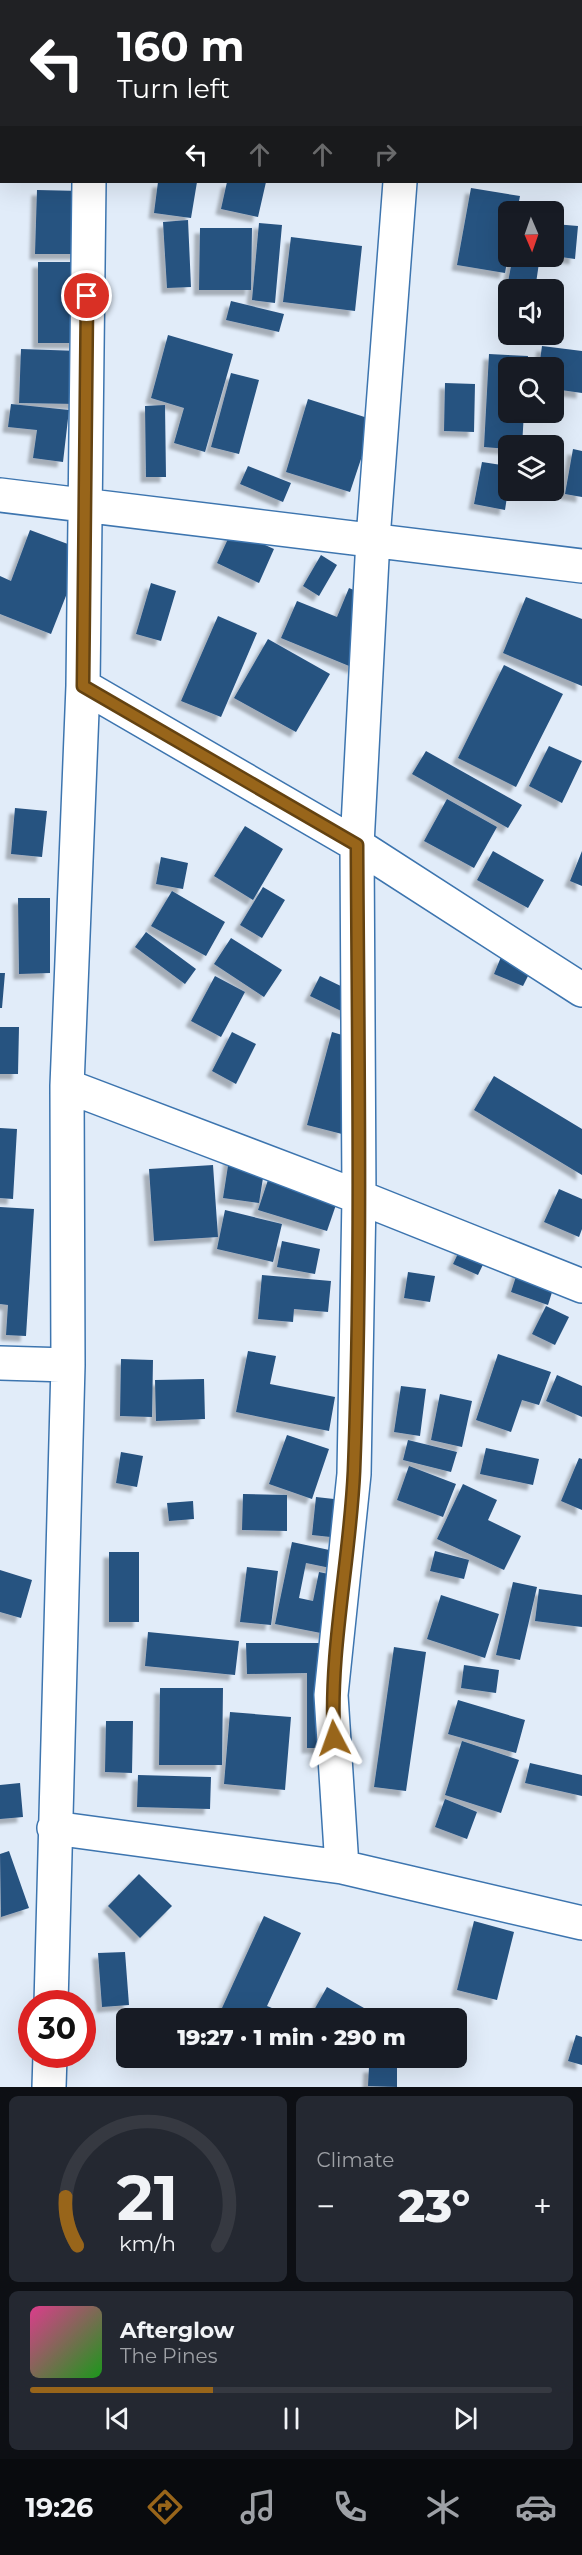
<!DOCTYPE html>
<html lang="en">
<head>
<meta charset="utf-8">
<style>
  :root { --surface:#171b24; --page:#242831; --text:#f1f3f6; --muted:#9ea1a6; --line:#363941; --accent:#98651a }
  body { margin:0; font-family:Montserrat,sans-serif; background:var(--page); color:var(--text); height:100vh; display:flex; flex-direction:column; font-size:22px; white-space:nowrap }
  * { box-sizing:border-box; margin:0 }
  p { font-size:20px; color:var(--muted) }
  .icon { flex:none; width:33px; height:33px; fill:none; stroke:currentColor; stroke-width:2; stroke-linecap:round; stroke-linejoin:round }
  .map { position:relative; height:2087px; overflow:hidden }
  .side { display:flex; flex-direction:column; gap:9px; padding:9px; background:#0d0f14; flex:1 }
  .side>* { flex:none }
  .hud { position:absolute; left:0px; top:0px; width:582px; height:183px; box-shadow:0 6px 24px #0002; background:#202124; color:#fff; overflow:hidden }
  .needle { width:39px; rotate:178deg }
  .buttons { position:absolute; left:498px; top:201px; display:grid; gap:12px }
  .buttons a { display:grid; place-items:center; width:66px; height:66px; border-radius:9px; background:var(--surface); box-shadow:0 6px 24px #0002; font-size:30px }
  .speed { position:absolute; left:18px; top:1990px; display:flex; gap:12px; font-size:30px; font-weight:700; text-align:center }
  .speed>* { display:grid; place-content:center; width:78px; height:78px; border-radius:50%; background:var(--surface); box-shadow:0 6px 24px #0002; line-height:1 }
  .speed .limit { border:9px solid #d22; background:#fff; color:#111 }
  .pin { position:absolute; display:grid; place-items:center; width:51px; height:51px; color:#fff; margin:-26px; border:3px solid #fff; border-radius:50%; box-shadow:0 2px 6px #0007 }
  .me { position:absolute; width:66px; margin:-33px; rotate:356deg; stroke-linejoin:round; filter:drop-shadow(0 0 4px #0008) }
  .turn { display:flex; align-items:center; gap:21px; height:126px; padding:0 18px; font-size:27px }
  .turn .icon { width:78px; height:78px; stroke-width:2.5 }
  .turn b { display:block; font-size:42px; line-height:51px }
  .lanes { display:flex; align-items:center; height:57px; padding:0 18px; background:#0003; justify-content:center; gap:30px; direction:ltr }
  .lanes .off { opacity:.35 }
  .big { font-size:45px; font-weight:800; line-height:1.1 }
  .side .widget { flex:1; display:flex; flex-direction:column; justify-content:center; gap:9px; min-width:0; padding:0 21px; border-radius:9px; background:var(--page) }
  .side .dial { align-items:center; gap:0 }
  .dial svg { height:156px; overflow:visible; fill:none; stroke:var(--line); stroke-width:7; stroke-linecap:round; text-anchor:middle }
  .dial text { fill:var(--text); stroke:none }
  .song { display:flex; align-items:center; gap:18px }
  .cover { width:72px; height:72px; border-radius:9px; background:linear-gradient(135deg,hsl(330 70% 55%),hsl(120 70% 35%)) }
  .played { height:6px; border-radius:3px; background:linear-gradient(90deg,var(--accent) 35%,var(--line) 35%) }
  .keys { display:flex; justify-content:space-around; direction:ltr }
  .heat { display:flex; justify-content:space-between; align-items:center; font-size:33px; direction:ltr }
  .side .tiles { flex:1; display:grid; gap:9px; grid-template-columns:1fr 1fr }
  .widget:last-child { grid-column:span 2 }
  .trip { position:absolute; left:116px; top:2008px; width:351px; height:60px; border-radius:9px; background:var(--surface); box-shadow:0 6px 24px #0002; font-weight:800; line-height:60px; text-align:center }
  .dock { display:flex; height:96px; justify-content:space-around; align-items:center; background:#090b0e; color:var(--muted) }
  .dock .icon { width:42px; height:42px }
  .dock .active { color:var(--accent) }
  .dock b { font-size:27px; color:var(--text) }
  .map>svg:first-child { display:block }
  .building { fill:#275280; filter:url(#shadow) }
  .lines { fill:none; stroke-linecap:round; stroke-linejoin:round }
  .minor-casing { stroke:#3d75af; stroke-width:36 }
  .minor { stroke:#fff; stroke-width:33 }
  .route-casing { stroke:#634211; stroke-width:15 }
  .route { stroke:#98651a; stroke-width:10 }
</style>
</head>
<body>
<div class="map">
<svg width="582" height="2087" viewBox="0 0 582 2087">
  <defs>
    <filter id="shadow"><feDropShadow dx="-5.5" dy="5.5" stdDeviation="1.5" flood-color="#0004"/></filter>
  </defs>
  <rect width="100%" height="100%" fill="#e1ecf9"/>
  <path class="building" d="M158 182H197L191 218 154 213Z
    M227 182H266L258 217 221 209Z
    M471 188 520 196 517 212H508V256L505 273 457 265Z
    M37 190 82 191 80 254H35Z
    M522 202 549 207 548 212H521Z
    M188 220 191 287 167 288 163 222Z
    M259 223 282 225 275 303 252 300Z
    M554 224 578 226 575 259 554 256Z
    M200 228H252L251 290H199Z
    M291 237 362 246 355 311 283 302Z
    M513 256H540L535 290 507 287Z
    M38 262H76V343H38Z
    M231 301 284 314 279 332 226 320Z
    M168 335 233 354 205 452 174 443 184 408 151 398Z
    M542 346 582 351V393L554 389V368H539Z
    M21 349 80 351 78 404 19 403Z
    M489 354 528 356 527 368H508V412H524L522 446H508V449L484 447Z
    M231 373 259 380 239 454 211 447Z
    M445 383 475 384 474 432 444 431Z
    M308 399 374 420 350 492 286 472Z
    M11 404 69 410 63 462 33 458 37 430 8 427Z
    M165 405 166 477H146L145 406Z
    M573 449 582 451V497L565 494Z
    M482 462 508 466V490L505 510 474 504Z
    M248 466 291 483 283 502 240 484Z
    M30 530 84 550 51 634 0 614V576L11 581Z
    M232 530 274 549 259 583 217 563Z
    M321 555 337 565 319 596 303 586Z
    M151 583 176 591 161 641 136 634Z
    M349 588 382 602 354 668 281 638 297 601 337 617Z
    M526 597 582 619V686L503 653Z
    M218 616 257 633 221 717 181 701Z
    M268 639 330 674 296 732 234 698Z
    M504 665 563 694 516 787 458 758Z
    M549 746 582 761 562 803 529 786Z
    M426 751 522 805 508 828 412 774Z
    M447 799 497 827 474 868 424 841Z
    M15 808 47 811 42 857 11 854Z
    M245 826 283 849 253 900 214 876Z
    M493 851 544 880 528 908 477 880Z
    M582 851V886L570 881Z
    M161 857 188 863 183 889 156 884Z
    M263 887 285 900 262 938 240 925Z
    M172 891 225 922 206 956 151 926Z
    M18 898H50V973L19 974Z
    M146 932 196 969 185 984 135 947Z
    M231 938 282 970 264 997 214 964Z
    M501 957 531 970 523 986 494 974Z
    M0 973H5L2 1008H0Z
    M215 976 245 992 221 1037 191 1021Z
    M320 976 374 1002 364 1022 310 996Z
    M0 1027H19L18 1074H0Z
    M232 1032 256 1044 236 1084 212 1071Z
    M332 1032 366 1042 342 1134 307 1125Z
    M494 1076 582 1129V1175L474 1110Z
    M0 1128 17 1129 13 1199 0 1198Z
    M230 1153 266 1159 259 1203 223 1198Z
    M213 1165 218 1237 154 1241 149 1169Z
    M269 1177 338 1199 327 1231 258 1210Z
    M559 1189 582 1199V1229L579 1237 544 1222Z
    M0 1207 34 1209 26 1336 6 1335 8 1305 0 1304Z
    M225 1210 282 1224 273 1262 217 1249Z
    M282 1241 320 1249 315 1274 277 1267Z
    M464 1241 489 1252 478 1275 453 1264Z
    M521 1261 558 1273 548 1305 511 1292Z
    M408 1272 435 1276 430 1302 404 1298Z
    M262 1275 331 1281 328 1312 294 1309 293 1322 258 1319Z
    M546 1306 569 1317 555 1345 532 1334Z
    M248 1351 276 1356 270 1384 335 1397 329 1431 236 1412Z
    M498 1354 551 1372 539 1405 522 1400 511 1432 476 1420Z
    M121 1359 153 1360 152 1417 120 1416Z
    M557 1375 582 1386V1417L546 1401Z
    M204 1379 205 1419 156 1421 155 1380Z
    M401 1386 426 1389 420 1436 394 1432Z
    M440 1394 472 1401 462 1447 431 1440Z
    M287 1435 329 1449 312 1499 269 1484Z
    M408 1440 457 1452 451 1472 403 1460Z
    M486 1448 539 1459 533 1485 480 1474Z
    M121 1452 143 1456 137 1487 116 1483Z
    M579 1458 582 1459V1510L561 1501Z
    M409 1466 456 1484 443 1517 397 1500Z
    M463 1484 497 1500 488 1520 521 1536 504 1570 437 1539Z
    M243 1494 287 1495V1531L242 1530Z
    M316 1497 343 1500 340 1538 312 1535Z
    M193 1501 194 1519 169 1521 167 1503Z
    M292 1542 348 1554 345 1571 306 1563 299 1598 313 1601 319 1572 343 1577 331 1635 275 1624Z
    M435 1551 469 1560 464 1579 430 1571Z
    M109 1552H139V1622H109Z
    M247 1567 278 1571 271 1625 240 1622Z
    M0 1570 32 1580 21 1618 0 1612Z
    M513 1582 537 1587 520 1660 496 1655Z
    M539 1589 582 1595V1627L535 1621Z
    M441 1595 499 1614 485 1658 427 1639Z
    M148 1632 239 1641 235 1675 145 1666Z
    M246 1643H332V1748H307V1673L247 1674Z
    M394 1647 426 1652 406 1791 374 1787Z
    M464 1665 499 1670 496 1693 461 1688Z
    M160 1688H223L222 1765H159Z
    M458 1700 525 1720 516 1753 448 1734Z
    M230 1712 291 1717 285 1790 224 1784Z
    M106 1721H133L132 1773 105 1772Z
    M462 1741 519 1760 501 1813 445 1795Z
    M530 1763 582 1775V1796L525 1783Z
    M138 1775 211 1777 210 1809 137 1807Z
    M20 1783 23 1817 0 1819V1785Z
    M445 1799 477 1812 467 1839 435 1827Z
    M9 1851 29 1908 1 1917 0 1854Z
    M139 1874 172 1906 140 1938 108 1906Z
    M264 1916 301 1933 267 2006 289 2015 287 2019H217Z
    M474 1921 514 1932 497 2000 457 1990Z
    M125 1952 129 2005 102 2007 98 1953Z
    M327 1987 371 2012 367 2019H309Z
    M576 2035 582 2037V2065L568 2061Z
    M369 2067 397 2068V2087L368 2086Z"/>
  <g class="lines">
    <g class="minor-casing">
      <path id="minor" d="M92 2V0
        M414 2V0
        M0 495 582 566
        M83 686 357 845 582 990
        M67 1086 359 1197 582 1286
        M0 1363 68 1365
        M54 1828 342 1867 331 1695 354 1474 359 1197 357 845 373 539 400 182
        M342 1867 582 1923
        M51 2004 68 1365 67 1086 83 686 89 182
        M49 2087 50 2055"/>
    </g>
    <use href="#minor" class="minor"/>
  </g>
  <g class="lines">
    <g class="route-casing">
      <path id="route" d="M87 296 83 686 357 845C358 1054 362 1263 354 1471 350 1561 329 1649 334 1738"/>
    </g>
    <use href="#route" class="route"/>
  </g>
</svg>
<div class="buttons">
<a><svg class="needle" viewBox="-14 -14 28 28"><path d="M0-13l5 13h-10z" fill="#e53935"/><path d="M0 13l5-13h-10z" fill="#9ea1a6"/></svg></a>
<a><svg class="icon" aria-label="sound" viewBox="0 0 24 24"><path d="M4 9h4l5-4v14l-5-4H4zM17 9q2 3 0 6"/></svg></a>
<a><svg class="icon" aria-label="search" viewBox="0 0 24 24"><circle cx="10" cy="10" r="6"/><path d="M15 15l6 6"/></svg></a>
<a><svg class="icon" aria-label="layers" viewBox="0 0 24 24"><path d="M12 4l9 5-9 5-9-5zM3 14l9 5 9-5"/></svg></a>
</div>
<div class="speed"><div class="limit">30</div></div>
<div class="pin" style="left:87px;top:296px;background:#d93025"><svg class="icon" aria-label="arrive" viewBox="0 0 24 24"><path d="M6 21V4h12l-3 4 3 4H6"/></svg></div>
<svg class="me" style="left:334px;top:1738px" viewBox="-20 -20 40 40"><path d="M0-17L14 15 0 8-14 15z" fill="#98651a" stroke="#fff" stroke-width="4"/></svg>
<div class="trip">19:27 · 1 min · 290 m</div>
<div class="hud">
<div class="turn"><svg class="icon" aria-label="left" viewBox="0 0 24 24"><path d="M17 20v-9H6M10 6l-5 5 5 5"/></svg><div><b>160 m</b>Turn left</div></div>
<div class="lanes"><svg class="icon" aria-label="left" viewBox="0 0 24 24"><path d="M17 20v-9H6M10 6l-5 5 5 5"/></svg><svg class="icon off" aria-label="ahead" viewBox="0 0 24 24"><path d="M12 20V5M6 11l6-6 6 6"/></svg><svg class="icon off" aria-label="ahead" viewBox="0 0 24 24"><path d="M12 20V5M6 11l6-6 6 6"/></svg><svg class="icon off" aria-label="right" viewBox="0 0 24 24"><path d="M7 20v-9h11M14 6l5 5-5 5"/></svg></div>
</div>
</div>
<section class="side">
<div class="tiles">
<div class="widget dial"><svg viewBox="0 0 100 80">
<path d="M14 69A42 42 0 1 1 86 69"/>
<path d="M14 69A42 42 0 0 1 8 44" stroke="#98651a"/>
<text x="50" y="56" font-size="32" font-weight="700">21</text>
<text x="50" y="72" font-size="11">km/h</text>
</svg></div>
<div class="widget"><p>Climate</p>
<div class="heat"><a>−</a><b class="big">23°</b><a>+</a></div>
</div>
<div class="widget">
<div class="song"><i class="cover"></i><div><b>Afterglow</b><p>The Pines</p></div></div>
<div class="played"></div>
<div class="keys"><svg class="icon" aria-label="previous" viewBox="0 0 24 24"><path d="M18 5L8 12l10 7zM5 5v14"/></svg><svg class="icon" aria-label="pause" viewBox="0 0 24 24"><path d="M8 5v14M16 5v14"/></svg><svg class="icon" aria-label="next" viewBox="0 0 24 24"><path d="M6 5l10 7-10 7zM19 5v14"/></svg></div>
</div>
</div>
</section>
<nav class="dock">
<b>19:26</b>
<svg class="icon active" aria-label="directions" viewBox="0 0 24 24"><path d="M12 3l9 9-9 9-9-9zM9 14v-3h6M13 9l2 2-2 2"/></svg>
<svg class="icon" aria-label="music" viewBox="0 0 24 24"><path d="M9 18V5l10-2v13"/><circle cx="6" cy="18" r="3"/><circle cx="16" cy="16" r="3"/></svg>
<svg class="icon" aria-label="phone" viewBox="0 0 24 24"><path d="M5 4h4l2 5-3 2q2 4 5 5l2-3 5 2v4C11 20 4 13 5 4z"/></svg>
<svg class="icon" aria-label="climate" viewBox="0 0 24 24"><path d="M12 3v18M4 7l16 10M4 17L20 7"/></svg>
<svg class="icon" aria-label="car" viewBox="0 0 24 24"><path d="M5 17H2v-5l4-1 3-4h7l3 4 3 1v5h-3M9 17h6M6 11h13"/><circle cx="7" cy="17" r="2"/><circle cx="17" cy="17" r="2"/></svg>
</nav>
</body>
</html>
